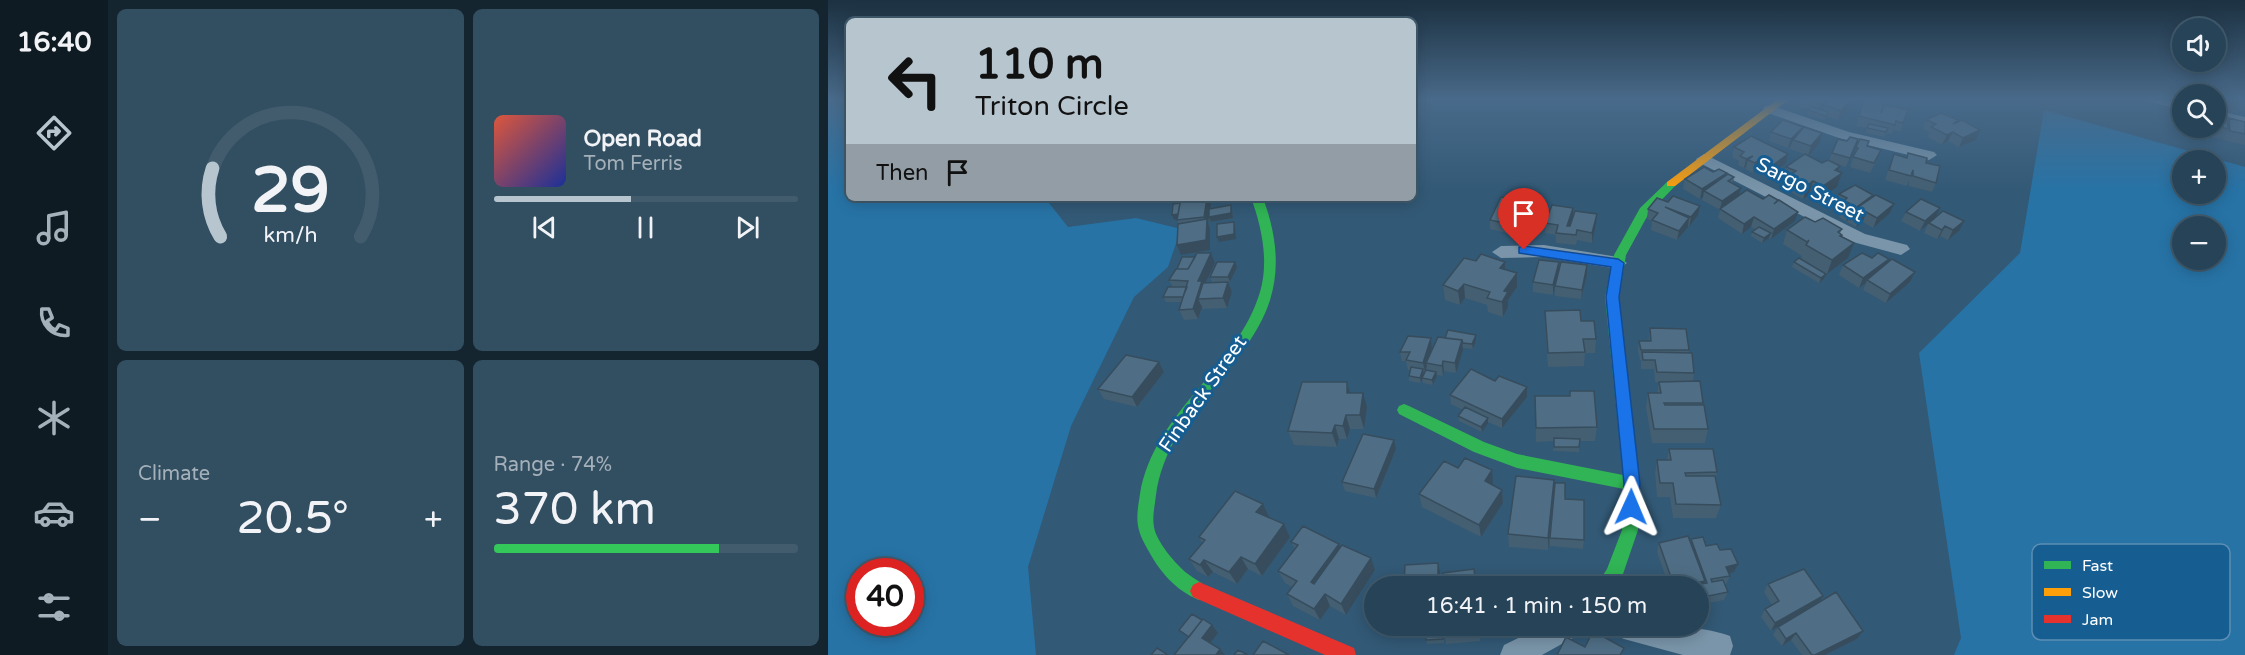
<!DOCTYPE html>
<html lang="en">
<head>
<meta charset="utf-8">
<style>
  :root { --surface:#264358; --page:#324e61; --text:#f1f3f6; --muted:#a4b0ba; --line:#425c6e; --accent:#b7c5cf }
  body { margin:0; font-family:"Varela Round",sans-serif; background:var(--page); color:var(--text); height:100vh; display:flex; flex-direction:column; font-size:22px; white-space:nowrap }
  * { box-sizing:border-box; margin:0 }
  p { font-size:20px; color:var(--muted) }
  .icon { flex:none; width:33px; height:33px; fill:none; stroke:currentColor; stroke-width:2; stroke-linecap:round; stroke-linejoin:round }
  .map { position:relative; flex:1; overflow:hidden }
  .side { display:flex; flex-direction:column; gap:9px; padding:9px; background:#152530; width:720px }
  .side>* { flex:none }
  .top-card { position:absolute; left:18px; top:18px; width:570px; height:183px; border-radius:9px; box-shadow:0 3px 15px #0003,0 0 0 2px var(--line); background:#b7c5cf; color:#111; overflow:hidden }
  .buttons { position:absolute; left:1344px; top:18px; display:grid; gap:12px }
  .buttons a { display:grid; place-items:center; width:54px; height:54px; border-radius:50%; background:var(--surface); box-shadow:0 3px 15px #0003,0 0 0 2px var(--line); font-size:30px }
  .speed { position:absolute; left:18px; top:558px; display:flex; gap:12px; font-size:30px; font-weight:700; text-align:center }
  .speed>* { display:grid; place-content:center; width:78px; height:78px; border-radius:50%; background:var(--surface); box-shadow:0 3px 15px #0003,0 0 0 2px var(--line); line-height:1 }
  .speed .limit { border:9px solid #d22; background:#fff; color:#111 }
  .pin { position:absolute; display:grid; place-items:center; width:51px; height:51px; color:#fff; margin:-62px -26px; border-radius:50% 50% 50% 0; rotate:-45deg; box-shadow:0 0 6px #0007 }
  .pin .icon { rotate:45deg }
  .me { position:absolute; width:66px; margin:-33px; rotate:1deg; stroke-linejoin:round; filter:drop-shadow(0 0 4px #0008) }
  .turn { display:flex; align-items:center; gap:21px; height:126px; padding:0 30px; font-size:27px }
  .turn .icon { width:78px; height:78px; stroke-width:2.5 }
  .turn b { display:block; font-size:42px; line-height:51px }
  .then { display:flex; align-items:center; height:57px; padding:0 30px; background:#0003; gap:12px; font-size:22px }
  .big { font-size:45px; font-weight:600; line-height:1.1 }
  .side .tile { flex:1; display:flex; flex-direction:column; justify-content:center; gap:9px; min-width:0; padding:0 21px; border-radius:9px; background:var(--page) }
  .side .dial { align-items:center; gap:0 }
  .dial svg { height:156px; overflow:visible; fill:none; stroke:var(--line); stroke-width:7; stroke-linecap:round; text-anchor:middle }
  .dial text { fill:var(--text); stroke:none }
  .song { display:flex; align-items:center; gap:18px }
  .cover { width:72px; height:72px; border-radius:9px; background:linear-gradient(135deg,hsl(10 70% 55%),hsl(230 70% 35%)) }
  .played { height:6px; border-radius:3px; background:linear-gradient(90deg,var(--accent) 45%,var(--line) 45%) }
  .keys { display:flex; justify-content:space-around; direction:ltr }
  .heat { display:flex; justify-content:space-between; align-items:center; font-size:33px; direction:ltr }
  .charge { height:9px; border-radius:4px; background:linear-gradient(90deg,#34c759 74%,var(--line) 0) }
  .side .tiles { flex:1; display:grid; gap:9px; grid-template-columns:repeat(2,1fr) }
  .trip { position:absolute; left:536px; top:576px; width:345px; height:60px; border-radius:30px; background:var(--surface); box-shadow:0 3px 15px #0003,0 0 0 2px var(--line); font-weight:600; line-height:60px; text-align:center }
  main { display:flex; flex:1; min-height:0 }
  .tabs { display:flex; flex-direction:column; width:108px; justify-content:space-around; align-items:center; background:#0f1b23; color:var(--muted) }
  .tabs .icon { width:42px; height:42px }
  .tabs .current { color:var(--accent) }
  .tabs b { font-size:27px; color:var(--text) }
  .map>svg:first-child { display:block }
  .green { fill:#2773a6; fill-rule:evenodd }
  .lines { fill:none; stroke-linecap:round; stroke-linejoin:round }
  .street { fill:#7a95a9; fill-rule:evenodd }
  .fast { fill:#30b455; fill-rule:evenodd }
  .slow { fill:#ff9f0a; fill-rule:evenodd }
  .jam { fill:#e5322d; fill-rule:evenodd }
  .wall { fill:#445f72 }
  .shaded-wall { fill:#374d5d }
  .building { fill:#4f6e85; stroke:#374d5d; stroke-width:1.5 }
  .route { fill:#1a73e8; stroke:#114b97; stroke-width:1.5 }
  .labels { text-anchor:middle; dominant-baseline:central; stroke-width:6; stroke-linejoin:round; paint-order:stroke }
  .street-label { font-size:20px; fill:#fff; stroke:#165d92 }
  .key { fill:#165d92; stroke:#5c8eb3; stroke-width:1.5 }
  .key-label { font-size:16px; fill:#fff }
</style>
</head>
<body>
<main>
<nav class="tabs">
<b>16:40</b>
<svg class="icon current" aria-label="directions" viewBox="0 0 24 24"><path d="M12 3l9 9-9 9-9-9zM9 14v-3h6M13 9l2 2-2 2"/></svg>
<svg class="icon" aria-label="music" viewBox="0 0 24 24"><path d="M9 18V5l10-2v13"/><circle cx="6" cy="18" r="3"/><circle cx="16" cy="16" r="3"/></svg>
<svg class="icon" aria-label="phone" viewBox="0 0 24 24"><path d="M5 4h4l2 5-3 2q2 4 5 5l2-3 5 2v4C11 20 4 13 5 4z"/></svg>
<svg class="icon" aria-label="climate" viewBox="0 0 24 24"><path d="M12 3v18M4 7l16 10M4 17L20 7"/></svg>
<svg class="icon" aria-label="car" viewBox="0 0 24 24"><path d="M5 17H2v-5l4-1 3-4h7l3 4 3 1v5h-3M9 17h6M6 11h13"/><circle cx="7" cy="17" r="2"/><circle cx="17" cy="17" r="2"/></svg>
<svg class="icon" aria-label="filters" viewBox="0 0 24 24"><path d="M4 7h16M4 17h16"/><circle cx="9" cy="7" r="2"/><circle cx="15" cy="17" r="2"/></svg>
</nav>
<section class="side">
<div class="tiles">
<div class="tile dial"><svg viewBox="0 0 100 80">
<path d="M14 69A42 42 0 1 1 86 69"/>
<path d="M14 69A42 42 0 0 1 10 34" stroke="#b7c5cf"/>
<text x="50" y="56" font-size="32" font-weight="700">29</text>
<text x="50" y="72" font-size="11">km/h</text>
</svg></div>
<div class="tile">
<div class="song"><i class="cover"></i><div><b>Open Road</b><p>Tom Ferris</p></div></div>
<div class="played"></div>
<div class="keys"><svg class="icon" aria-label="previous" viewBox="0 0 24 24"><path d="M18 5L8 12l10 7zM5 5v14"/></svg><svg class="icon" aria-label="pause" viewBox="0 0 24 24"><path d="M8 5v14M16 5v14"/></svg><svg class="icon" aria-label="next" viewBox="0 0 24 24"><path d="M6 5l10 7-10 7zM19 5v14"/></svg></div>
</div>
<div class="tile"><p>Climate</p>
<div class="heat"><a>−</a><b class="big">20.5°</b><a>+</a></div>
</div>
<div class="tile"><p>Range · 74%</p><b class="big">370 km</b><div class="charge"></div></div>
</div>
</section>
<div class="map">
<svg width="1417" height="655" viewBox="0 0 1417 655">
  <rect width="100%" height="100%" fill="#325976"/>
  <path class="green" d="M0 99H21V198H224L221 203 240 227 308 218 353 229 340 267 306 297 243 426 200 567 208 655H0ZM32 572H82V622H32Z
    M1216 110 1417 167V655H1126L1133 638 1091 353 1192 253ZM1354 160H1388V194H1354ZM1354 226H1388V260H1354Z"/>
  <g class="lines">
    <path class="street" d="M1321 99 1354 102V110L1323 102Z
      M942 105 1021 132 1106 152 1109 155 1101 160 1011 138 937 112 935 109 937 106Z
      M1388 110 1417 117V125L1388 118Z
      M876 154 1037 234 1079 245 1082 249 1073 255 1025 242 870 162 868 159Z
      M716 245 790 257 799 263 790 269 716 257 673 258 664 252 673 246Z
      M715 626H754L750 635 714 655H672L676 645Z
      M783 626C813 623 873 625 902 636L905 646 902 655H855L796 639 787 635Z"/>
    <path class="fast" d="M843 181 849 184 821 213 798 255 791 297 812 484 810 530 795 574 787 586H768L779 569 794 530 796 489 689 468 646 452 571 414 569 410 571 406 576 404 581 406 656 442 689 454 795 475 777 297 786 255 812 208 839 182Z
      M423 198H435C491 349 346 374 328 495 327 505 324 516 326 527 328 541 348 565 360 574 367 580 376 582 380 591L377 597 371 600C347 590 332 572 320 550 307 528 308 519 312 494 326 411 409 369 432 292 441 262 434 227 423 198Z"/>
    <path class="slow" d="M950 99H961L847 186H839V182Z"/>
    <path class="jam" d="M371 582 526 648 528 655H497L365 597 362 591 365 585Z"/>
  </g>
  <path class="wall" d="M974 99H1001V100L1020 110 1010 120 999 116 996 120 979 115 981 110 972 107Z
    M1388 99H1417V111L1411 110 1409 113 1389 108V104H1388Z
    M1036 100 1053 113 1080 110 1072 132 1065 130 1064 134 1058 133 1056 137 1038 133 1039 128 1028 126Z
    M1388 115 1399 121 1401 118 1417 122V145L1395 140V136L1393 139 1372 134V128H1388Z
    M1098 120 1129 122 1148 140 1131 147 1120 141 1114 145 1099 137 1101 132 1095 129Z
    M943 132 992 143 980 156 994 163 1001 160 1004 153 1019 141 1030 139 1018 167 1009 165 1012 166 1011 172 1014 173 1009 187 990 200 981 195 975 199 958 189 960 183 954 181 958 167 976 154 962 149 963 145 960 148 941 141Z
    M1032 139 1039 146 1049 160 1042 173 1022 167Z
    M906 147 960 154 958 163 942 175 930 169 925 173 918 169V167L916 168 910 165 911 161 904 157Z
    M1066 154 1098 163 1108 183 1104 192 1081 186V180L1079 186 1057 180Z
    M885 172 906 177 905 184 911 196 949 202 970 212 967 221 943 239 941 238 934 243 923 236 924 232 927 229 923 227 914 234 890 218 892 210 874 200 875 197 872 199 855 189 857 179Z
    M1011 194 1045 195 1043 198 1062 213 1045 228 1035 222 1028 227 1019 222 1020 220 1018 221 1011 217 1014 207 1008 203Z
    M353 198H381L383 204 382 208 403 205 404 210 405 218 383 222 381 217 380 223 382 229V250L353 255 351 224 349 219 346 220 344 215 352 203Z
    M840 202 872 206 870 215 861 227 860 226 849 240 823 230 824 221 819 219 820 209Z
    M745 208V218L768 224 764 243 749 240 748 245 728 243V235L717 233V223Z
    M1078 212 1108 217 1131 231 1120 240 1112 236 1109 239 1096 233 1100 224 1092 231 1073 221Z
    M708 214 696 237 662 229V220Z
    M987 222 1014 229 1012 233 1014 235V237L1020 258 999 274 973 259 974 256 955 244 959 230Z
    M1044 258 1087 272 1082 282 1058 303 1035 290 1038 283 1031 288 1011 275 1015 265Z
    M966 262 998 274 996 279 991 283 964 267Z
    M387 263 378 283 395 282H384L382 277 409 267 402 282H400L404 292 399 308 375 309 374 307 370 319 356 320 351 310 354 302H338L335 297 345 287 341 280Z
    M759 265V275L753 299 727 296V288L725 295 705 292V282L731 270Z
    M677 270 689 273V287L680 300V307L675 317 660 312 659 305 637 298 632 305 617 300 615 285Z
    M717 311 753 321 768 339 767 353H757L756 366 720 367 717 325Z
    M822 328 861 350V352L866 373 865 381 875 403V405L880 429 877 443H824L818 407 820 393H829L831 382H827L826 369H813V360H812L810 351 811 341H821Z
    M610 337 648 340 645 349 635 348 628 373 616 371 615 376 609 375V376L605 385 595 383 594 379 593 383 581 381V376L582 370H580L578 361H574L572 352 603 338 604 348 602 354Z
    M331 362 336 372 309 407 276 399 270 389Z
    M667 381 699 387V397L674 428 660 422 654 432 631 421 630 416 635 410 623 404 622 395Z
    M742 391 769 427 767 441H751V452L725 451 726 441 708 442 707 396H741Z
    M522 393 539 407 536 429H522L519 439H511L509 447 466 445 460 431Z
    M568 449 548 498 517 491 514 482Z
    M841 449 889 472 888 477 893 505 888 518H845L842 497H829L827 473 829 460H839Z
    M630 468 664 470V485L674 490 675 503 653 537 594 507 591 494Z
    M726 480 720 550 681 547 680 534Z
    M441 517 456 524 462 537 434 576 420 569 409 584 385 572 380 577 369 571 361 559 374 543 371 537Z
    M722 538 756 540 755 549 722 546Z
    M863 539 878 546 892 550 906 572 901 574 902 576 898 584 897 585 900 592 896 600 870 605V586H841L829 552 831 543 862 542Z
    M463 542 512 547 547 570 518 615 502 606 492 620 465 606 459 594 464 587 457 583 450 571 467 549Z
    M940 584 995 596 991 603 1035 631 1029 639 997 655H974L963 640 954 646 945 635 950 627 956 624 943 631 933 617 937 609 944 605 936 592Z
    M576 626H612V627L615 626H651L652 641 618 644 616 632V643L599 644 598 640V630L578 631Z"/>
  <path class="shaded-wall" d="M998 99H1001L1000 103 997 105 996 107 990 113 993 104Z
    M1023 100 1020 110 1010 120 1013 111Z
    M975 127 972 136 965 140 963 145 960 148 963 139Z
    M1152 130 1148 140 1131 147 1135 138Z
    M1125 132 1120 141 1114 145 1119 135Z
    M994 133 992 143 980 156 983 146Z
    M1030 139 1027 149 1018 167 1022 158Z
    M960 154 958 163 942 175 945 165Z
    M925 156 920 160 918 167 916 168 918 159Z
    M932 159 930 169 925 173 927 163Z
    M1012 166 1009 177 1014 173 1009 187 990 200 995 186 1007 170Z
    M899 173 897 183 876 191 875 197 872 199 874 189Z
    M985 181 981 195 975 199 980 185Z
    M913 188 910 197 892 209 894 201Z
    M1045 195 1041 205 1023 212 1020 220 1018 221 1022 212Z
    M379 198H381L383 204 381 217 403 205 404 210 405 218 383 222 381 217 380 223 382 229V250L353 255 349 245 378 224 376 217Z
    M708 204V214L696 237V227Z
    M1066 204 1062 213 1045 228 1049 218Z
    M872 206 870 215 861 227 863 217Z
    M745 208V218L739 235V226Z
    M1112 208 1107 218 1092 231 1097 221Z
    M970 212 967 221 943 239 946 229Z
    M1038 212 1035 222 1028 227 1032 217Z
    M352 214 354 219 346 220 344 215Z
    M769 214 768 224 764 243V233Z
    M926 217 923 227 914 234 916 224Z
    M861 218 860 227 849 240 851 231Z
    M1136 221 1131 231 1120 240 1125 230Z
    M406 222 407 227 408 239 391 242 389 237Z
    M1117 226 1112 236 1109 239 1114 230Z
    M943 233 941 238 934 243 936 238Z
    M1026 243 1020 258 999 274 1004 260Z
    M383 253 387 263 370 299 374 307 370 319 365 309 370 281Z
    M1061 259 1057 269 1039 280 1038 283 1031 288 1035 278Z
    M407 262 409 267 402 282 400 277Z
    M677 262V276L672 268Z
    M731 262V272L725 295V285Z
    M759 265V275L753 299 754 290Z
    M1087 272 1082 282 1058 303 1062 294Z
    M689 273V287L680 300V307L675 317 674 302 676 291Z
    M998 274 996 279 991 283 993 278Z
    M400 282 404 292 399 308 395 298Z
    M636 284 637 298 632 305 630 291Z
    M648 335V340L645 349 644 344Z
    M603 338 604 348 600 363H598L599 366 597 372 595 363Z
    M634 340 635 350 628 373 627 363Z
    M615 361 616 371 615 376 614 366Z
    M331 362 336 372 309 407 304 397Z
    M595 369 596 374 593 383 592 378Z
    M608 372 609 376 605 385 604 380Z
    M519 382 523 397 519 393Z
    M699 387V397L674 428V419Z
    M535 393 539 407 536 429 532 415Z
    M518 415 522 429 519 439 515 426Z
    M660 418V423L654 432 653 427Z
    M507 425 511 439 509 447 504 433Z
    M566 440 568 449 548 498 546 489Z
    M664 470 665 484 658 494 657 481Z
    M726 480V493L720 550V538Z
    M674 490 675 503 653 537 651 525Z
    M435 504 441 517 435 525 428 512Z
    M456 524 462 537 434 576 427 564Z
    M511 544 516 557 489 594 483 582Z
    M413 557 420 569 409 584 401 572Z
    M543 558 547 570 518 615 513 604Z
    M376 560 385 572 380 577 372 565Z
    M610 563 612 572V586H610Z
    M910 564 906 572 895 576 898 567Z
    M877 581 874 590 867 585 866 586H853Z
    M497 594 502 606 492 620 486 609Z
    M995 596 990 604 943 631 947 623Z
    M384 625 390 633 380 646 374 638Z
    M1035 631 1029 639 997 655H987Z
    M968 633 963 640 954 646 958 639Z
    M392 649 397 655H388Z"/>
  <path class="building" d="M979 99H998L993 104Z
    M1002 99H1019L1023 100 1013 111 997 105Z
    M1396 99H1417V100H1415V103Z
    M1036 100 1055 104 1053 113 1056 105 1080 110 1075 123 1068 121 1067 125 1031 116Z
    M983 107 1000 112 998 116 980 110Z
    M1113 113 1130 120 1125 124 1134 120 1152 130 1135 138 1125 132 1119 135 1103 127 1108 124 1098 120Z
    M1388 115 1399 117 1400 129 1388 126Z
    M1401 118 1417 122V134L1402 131Z
    M955 120 975 127 963 139 943 132Z
    M1041 124 1060 128 1058 132 1039 128Z
    M976 127 994 133 983 146 965 140Z
    M923 136 960 154 945 165 932 159 927 163 920 160 925 156 918 159 912 156 916 152 906 147Z
    M1022 137 1030 139 1022 158 1004 153 1010 139 1019 141Z
    M1032 139 1041 141 1039 146 1053 150 1046 163 1025 157 1030 148 1028 147Z
    M1080 153 1099 158 1098 163 1112 166 1108 183 1085 176V170L1083 176 1061 170 1066 154 1079 158Z
    M977 154 994 163 1000 160 1012 166 1007 170 1014 173 995 186 985 181 980 185 962 175 968 171 958 167Z
    M876 167 885 172 891 169 899 173 874 189 857 179Z
    M900 174 906 177 900 181 913 188 894 201 876 191Z
    M1027 185 1045 195 1022 212 1014 208 1021 203 1016 201 1019 198 1011 194Z
    M919 190 935 199 941 195 950 200 946 204 951 200 970 212 946 229 926 217 916 224 892 209Z
    M1048 195 1066 204 1049 218 1038 212 1032 217 1023 212Z
    M845 196 872 206 863 217 837 207 861 218 851 231 824 220 830 213 820 209 829 198 840 202Z
    M673 197 708 204 696 227 662 220Z
    M353 198H379L376 217 349 220Z
    M1093 199 1112 208 1097 221 1078 212Z
    M352 203 350 214 344 215 345 204Z
    M403 205V213L381 217V209Z
    M724 205 745 208 739 226H742L747 211 769 214 764 233 749 230 748 235 728 233 730 225 717 223Z
    M1115 211 1136 221 1125 230 1117 226 1114 230 1101 223Z
    M977 217 987 222 995 218 1014 229 1010 232 1014 235 1012 236 1026 243 1004 260 978 245 981 240 979 242 959 230Z
    M379 219 378 240 349 245 350 224Z
    M406 222V234L389 237V224Z
    M931 227 943 233 936 238 924 232Z
    M369 253H383L370 281H374L365 309 351 310 360 281 341 280 348 269H360Z
    M1034 253 1044 258 1050 253 1061 259 1035 278 1015 265Z
    M653 254 677 262 672 268 689 273 676 291 680 292 674 302 659 298 662 292 636 284 630 291 615 285 636 258 648 261Z
    M354 257H367L360 269H349Z
    M971 258 998 274 993 278 966 262Z
    M1064 259 1087 272 1062 294 1039 280Z
    M711 260 731 262 725 285 705 282Z
    M389 262H407L400 277H382Z
    M733 262 759 265 754 290 727 286Z
    M400 282 395 298 370 299 375 283Z
    M340 287H359L355 297H335Z
    M752 310 753 321H766L768 339H755L757 352 720 353 717 311Z
    M822 328 858 329 861 350H813L811 341H823Z
    M620 330 648 335 644 344 635 343 634 340 617 338Z
    M580 336 603 338 595 363 578 360 582 352H572Z
    M610 337 634 340 627 363 615 361 614 366 598 363Z
    M814 352 864 353 866 373 829 372 827 360H815Z
    M298 355 331 362 304 397 270 389Z
    M583 367 595 369 592 378 581 376Z
    M643 369 667 381 671 376 699 387 674 419 622 395Z
    M598 370 608 372 604 380 594 378Z
    M872 381 875 403H836L837 405H876L880 429H826L820 393H833L831 382Z
    M474 382H519V393H535L532 415H518L515 426 507 425 504 433 460 431Z
    M742 391H766L769 427 708 428 707 396H742Z
    M637 407 660 418 653 427 630 416Z
    M535 434 566 440 546 489 514 482Z
    M726 438 752 439 751 447H726Z
    M841 449H885L889 472 857 473 858 476H887L893 505 848 504 845 483H832L829 460H843Z
    M637 458 664 470 657 481 674 490 651 525 591 494 616 461 630 468Z
    M688 476 726 480 720 538 680 534Z
    M727 483H737V499L756 500V540L722 538Z
    M407 491 435 504 428 512 456 524 427 564 413 557 401 572 376 560 372 565 361 559 377 540 371 537Z
    M475 526 511 544 483 582 486 584 514 545 543 558 513 604 497 594 486 609 459 594 469 581 450 571 470 545 463 542Z
    M860 536 877 581 853 586H846L831 543Z
    M875 537 878 546 889 544 892 550 903 549 910 564 898 567 902 576 883 579 884 582 895 580 900 592 871 598 870 595V586H867V585L879 583 863 539Z
    M610 563V586H576L577 565Z
    M646 569 648 586H616L615 573Z
    M976 569 995 596 947 623 937 609 951 601 940 584Z
    M1008 592 1035 631 987 655H984L968 633 958 639 950 627Z
    M364 614 374 620 361 637 351 630Z
    M375 619 384 625 374 638 392 649 388 655H346Z
    M615 626V639L598 640V627Z
    M616 626H651V633L616 636Z
    M765 631 796 648 792 655H729L738 637 757 647Z
    M435 641 461 655H425Z
    M329 648 340 655H323Z
    M410 650 420 655H406Z"/>
  <linearGradient id="sky" x2="0" y2="1"><stop stop-color="#1c3141"/><stop offset="0.52" stop-color="#496a8a"/><stop offset="1" stop-color="#496a8a" stop-opacity="0"/></linearGradient>
  <rect width="1417" height="191" fill="url(#sky)"/>
  <path class="route" d="M696 246 790 259 796 263 791 297 812 484 809 512 803 514 797 512 795 507 796 484 778 297 783 267 691 253V247Z"/>
  <g class="labels">
    <g class="street-label">
      <text transform="translate(982 190) rotate(27)">Sargo Street</text>
      <text transform="translate(375 394) rotate(-55)">Finback Street</text>
    </g>
  </g>
  <rect x="1204" y="544" width="198" height="96" rx="9" class="key"/>
  <rect x="1216" y="561" width="27" height="8" fill="#30b455"/>
  <rect x="1216" y="588" width="27" height="8" fill="#ff9f0a"/>
  <rect x="1216" y="615" width="27" height="8" fill="#e5322d"/>
  <g class="key-label">
    <text x="1254" y="571">Fast</text>
    <text x="1254" y="598">Slow</text>
    <text x="1254" y="625">Jam</text>
  </g>
</svg>
<div class="buttons">
<a><svg class="icon" aria-label="sound" viewBox="0 0 24 24"><path d="M4 9h4l5-4v14l-5-4H4zM17 9q2 3 0 6"/></svg></a>
<a><svg class="icon" aria-label="search" viewBox="0 0 24 24"><circle cx="10" cy="10" r="6"/><path d="M15 15l6 6"/></svg></a>
<a>+</a>
<a>−</a>
</div>
<div class="speed"><div class="limit">40</div></div>
<div class="pin" style="left:696px;top:250px;background:#d93025"><svg class="icon" aria-label="arrive" viewBox="0 0 24 24"><path d="M6 21V4h12l-3 4 3 4H6"/></svg></div>
<svg class="me" style="left:803px;top:507px" viewBox="-20 -20 40 40"><path d="M0-17L14 15 0 8-14 15z" fill="#1a73e8" stroke="#fff" stroke-width="4"/></svg>
<div class="trip">16:41 · 1 min · 150 m</div>
<div class="top-card">
<div class="turn"><svg class="icon" aria-label="left" viewBox="0 0 24 24"><path d="M17 20v-9H6M10 6l-5 5 5 5"/></svg><div><b>110 m</b>Triton Circle</div></div>
<div class="then">Then<svg class="icon" aria-label="arrive" viewBox="0 0 24 24"><path d="M6 21V4h12l-3 4 3 4H6"/></svg></div>
</div>
</div>
</main>
</body>
</html>
